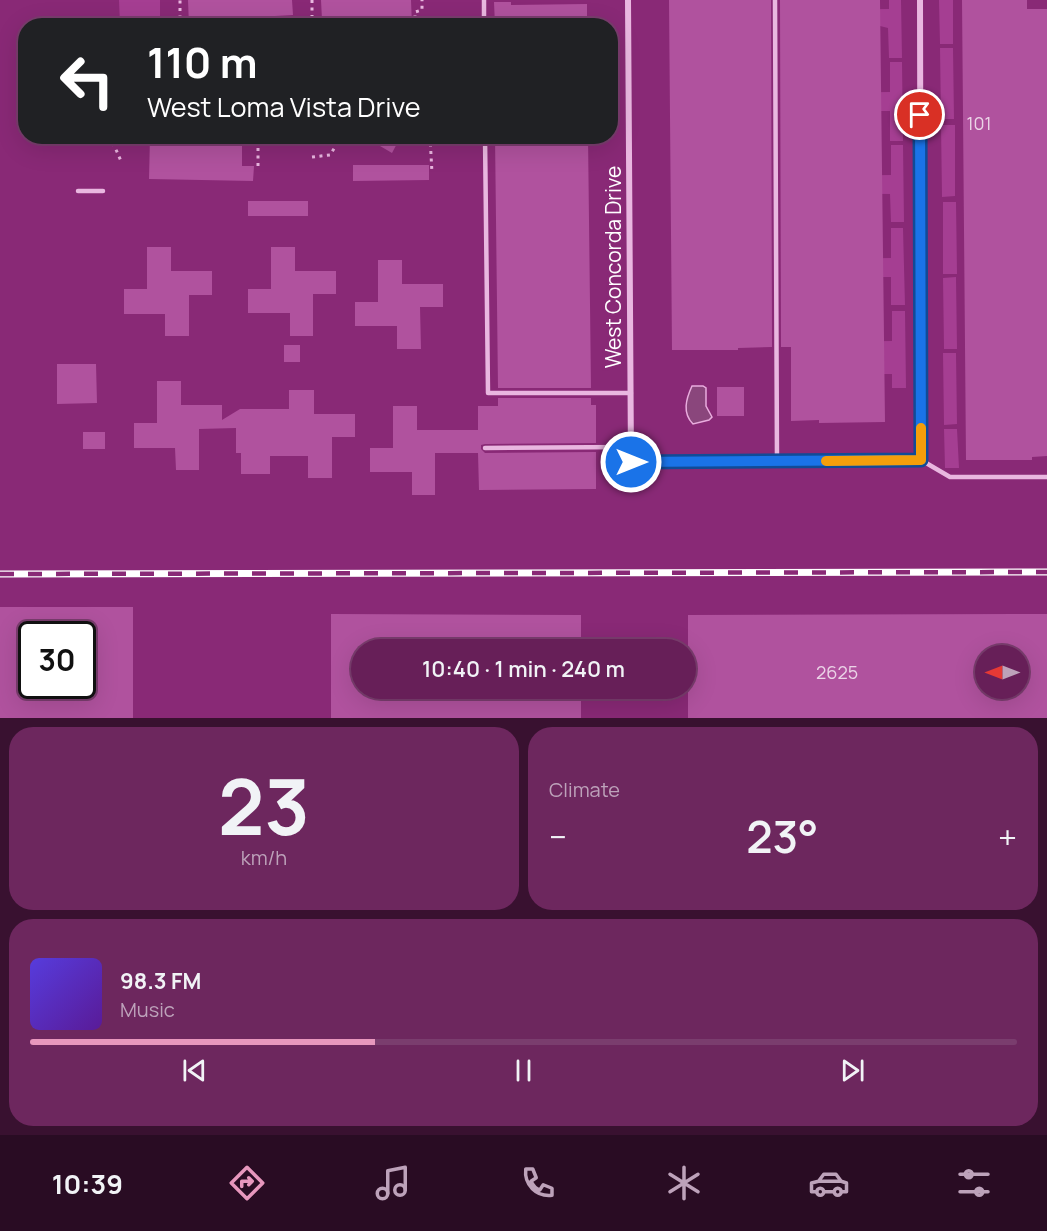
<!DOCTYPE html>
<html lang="en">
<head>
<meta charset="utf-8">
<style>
  :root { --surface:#671f58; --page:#6d275e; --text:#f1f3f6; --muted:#bda2ba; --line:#7a3d6e; --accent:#e797bd }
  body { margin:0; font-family:Manrope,sans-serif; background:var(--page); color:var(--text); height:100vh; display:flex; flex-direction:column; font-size:22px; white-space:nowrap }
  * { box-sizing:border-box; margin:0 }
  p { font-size:20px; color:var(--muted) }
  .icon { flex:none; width:33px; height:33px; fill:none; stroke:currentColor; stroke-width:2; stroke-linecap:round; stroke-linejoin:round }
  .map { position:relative; height:718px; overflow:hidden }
  .panel { display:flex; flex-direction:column; gap:9px; padding:9px; background:#391130; flex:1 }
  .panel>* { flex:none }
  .guide { position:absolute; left:18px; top:18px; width:600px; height:126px; border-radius:24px; box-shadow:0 6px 24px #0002,0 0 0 2px var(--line); background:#202124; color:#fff; overflow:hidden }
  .needle { width:39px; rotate:270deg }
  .fabs { position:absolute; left:975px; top:645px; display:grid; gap:12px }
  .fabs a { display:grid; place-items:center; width:54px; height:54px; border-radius:50%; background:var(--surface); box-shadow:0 6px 24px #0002,0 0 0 2px var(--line); font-size:30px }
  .speed { position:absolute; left:18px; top:621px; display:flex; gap:12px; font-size:30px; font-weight:700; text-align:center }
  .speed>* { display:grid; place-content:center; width:78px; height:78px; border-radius:50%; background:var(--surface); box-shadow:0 6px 24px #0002,0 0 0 2px var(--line); line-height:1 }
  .speed .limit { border:3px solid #111; border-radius:9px; background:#fff; color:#111 }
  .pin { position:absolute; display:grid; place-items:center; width:51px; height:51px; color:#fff; margin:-26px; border:3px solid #fff; border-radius:50%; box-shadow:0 2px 6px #0007 }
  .me { position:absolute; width:66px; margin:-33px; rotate:90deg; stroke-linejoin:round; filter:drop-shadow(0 0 4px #0008) }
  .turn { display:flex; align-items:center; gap:21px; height:126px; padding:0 30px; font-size:27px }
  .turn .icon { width:78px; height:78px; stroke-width:2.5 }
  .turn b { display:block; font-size:42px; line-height:51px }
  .big { font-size:45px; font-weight:600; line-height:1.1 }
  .panel .card { flex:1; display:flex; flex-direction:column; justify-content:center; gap:9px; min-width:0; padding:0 21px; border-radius:24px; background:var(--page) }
  .panel .dial { align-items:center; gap:0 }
  .dial b { font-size:78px; line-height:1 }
  .song { display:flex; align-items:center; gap:18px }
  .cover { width:72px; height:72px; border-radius:9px; background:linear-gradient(135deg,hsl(250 70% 55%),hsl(270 70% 35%)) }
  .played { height:6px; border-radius:3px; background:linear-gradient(90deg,var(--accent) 35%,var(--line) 35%) }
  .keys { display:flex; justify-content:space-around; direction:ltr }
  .heat { display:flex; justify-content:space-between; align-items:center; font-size:33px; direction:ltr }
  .panel .tiles { flex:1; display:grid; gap:9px; grid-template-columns:1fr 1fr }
  .card:last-child { grid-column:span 2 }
  .trip { position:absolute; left:351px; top:639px; width:345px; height:60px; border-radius:30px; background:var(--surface); box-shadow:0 6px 24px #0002,0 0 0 2px var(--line); font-weight:600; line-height:60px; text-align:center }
  .menu { display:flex; height:96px; justify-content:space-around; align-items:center; background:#290c23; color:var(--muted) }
  .menu .icon { width:42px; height:42px }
  .menu .current { color:var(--accent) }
  .menu b { font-size:27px; color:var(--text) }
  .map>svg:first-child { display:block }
  .green { fill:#a53e92 }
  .water { fill:#8a467c; stroke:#e9acde; stroke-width:1.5 }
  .building { fill:#b0529e; fill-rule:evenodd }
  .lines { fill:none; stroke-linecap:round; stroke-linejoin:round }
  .path { stroke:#e9b7e0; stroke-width:3; stroke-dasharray:3 4.5; stroke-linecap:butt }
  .lane { stroke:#e9b7e0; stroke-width:4.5 }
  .street { stroke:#e9b7e0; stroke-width:6 }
  .rail-casing { stroke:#fff; stroke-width:7 }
  .rail { stroke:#892976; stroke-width:4.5; stroke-dasharray:14; stroke-linecap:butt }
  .route-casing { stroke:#114b97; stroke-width:15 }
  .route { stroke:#1a73e8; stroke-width:10 }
  .slow { stroke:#f59e0b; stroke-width:10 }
  .labels { text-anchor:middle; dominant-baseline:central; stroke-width:6; stroke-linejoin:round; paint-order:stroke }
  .number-label { font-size:18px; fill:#ebd4e7 }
  .street-label { font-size:21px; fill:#fff; stroke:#892976 }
</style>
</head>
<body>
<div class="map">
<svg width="1047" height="718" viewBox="0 0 1047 718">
  <rect width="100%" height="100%" fill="#892976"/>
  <path class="green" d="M119 0H160V25H120Z
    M889 0H901L902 58H889L888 28 880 26 809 27V10L889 9Z
    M939 0H953V44H940Z
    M940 48H953L954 119H941Z
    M890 62H902L903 141H890V111H810V93L890 92Z
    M941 125H955V196L942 197Z
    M891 145H903L904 222H891L890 194 811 193V176L891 175Z
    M943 202H956L957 274H943Z
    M891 228H903L905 305H891V277H883L811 259 891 258Z
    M956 277 957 349H944L943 278Z
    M892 311H905L906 388H892V374H884L812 342 892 341Z
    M943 353H956L957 424 944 425Z
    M944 429H957L959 468H945Z"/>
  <path class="water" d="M692 386H703L706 388V406L712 417 709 420 693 424C682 413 686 399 692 386Z"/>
  <path class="building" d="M188 0H292L293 15 275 16 276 26H189Z
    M321 0H411L412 26H383V22L327 26V20H322Z
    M669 0H771L772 347 738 348V350H672Z
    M780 0H880L885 422 819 423V420L791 421V347H781Z
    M962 0H1027V9H1047V456L1032 457V460H966Z
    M494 2H511V5L587 4V26H495Z
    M150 136H242V166H254L253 181 149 179Z
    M363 136H401L392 153Z
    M495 136H588L591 388H498Z
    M353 165H429V180L353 181Z
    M248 201H308V216H248Z
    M147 247H171V271H212V295H189V336H165V314H124V289H147Z
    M271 247H295V271H336V294H313V336H290V313H248V289H271Z
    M378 260H402V284H443V307H420L421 349H397V326H355V302H378Z
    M284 345H300V362H284Z
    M57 364H96L97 403 57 404Z
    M157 381H181V405H222V420L240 409H289V390H314V414H355V437H332V478H308V456H270V474H241V453H236V428L199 429V470H176L175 448H134V423H157Z
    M717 387H744V416H717Z
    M498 398H591V405H596V443L485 444 481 445V449L485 453 596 452V489L479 490 478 453H435V495H412V472H370V448H393V406H417V430H478V406H498Z
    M83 432H105V449H83Z
    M0 607H133V718H0ZM32 634H82V686H32Z
    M331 614 581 615V650H362V688H581V718H331Z
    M1047 614V718H688V615ZM986 656H1018V688H986Z"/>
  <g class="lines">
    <path class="path" d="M312 0V26
      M180 26V0
      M415 26V12L422 10V0
      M110 136 121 161
      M430 136 432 173
      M312 157 330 155 342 136
      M258 166V136"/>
    <path class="lane" d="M484 0V26
      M775 0 777 462
      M485 136 488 393H631
      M78 191H103
      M485 448 631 447
      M921 460 950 477H1047"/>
    <path class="street" d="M628 0 631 462 921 460 920 0"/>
    <g class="rail-casing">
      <path id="rail" d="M0 574 1047 572"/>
    </g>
    <use href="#rail" class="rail"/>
  </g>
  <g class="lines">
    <g class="route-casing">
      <path id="route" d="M631 462 921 460 920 115"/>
    </g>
    <use href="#route" class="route"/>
    <path class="slow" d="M826 461 921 460V428"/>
  </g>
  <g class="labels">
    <g class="number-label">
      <text x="979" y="123">101</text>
      <text x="837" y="672">2625</text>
    </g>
    <g class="street-label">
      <text transform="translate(613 267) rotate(-90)">West Concorda Drive</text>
    </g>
  </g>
</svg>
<div class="fabs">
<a><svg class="needle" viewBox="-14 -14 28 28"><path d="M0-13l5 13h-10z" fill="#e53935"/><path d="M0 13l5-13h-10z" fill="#bda2ba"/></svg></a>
</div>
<div class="speed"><div class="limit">30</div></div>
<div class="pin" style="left:920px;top:115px;background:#d93025"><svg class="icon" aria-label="arrive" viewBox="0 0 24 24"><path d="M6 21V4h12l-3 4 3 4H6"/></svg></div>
<svg class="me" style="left:631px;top:462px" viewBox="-20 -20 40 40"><circle r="17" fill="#1a73e8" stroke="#fff" stroke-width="3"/><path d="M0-11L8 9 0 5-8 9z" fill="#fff"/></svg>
<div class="trip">10:40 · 1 min · 240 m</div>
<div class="guide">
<div class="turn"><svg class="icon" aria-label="left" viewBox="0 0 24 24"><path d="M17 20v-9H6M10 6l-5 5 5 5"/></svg><div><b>110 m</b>West Loma Vista Drive</div></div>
</div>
</div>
<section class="panel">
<div class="tiles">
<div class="card dial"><b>23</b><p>km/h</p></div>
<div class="card"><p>Climate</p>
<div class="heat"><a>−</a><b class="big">23°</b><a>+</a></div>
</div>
<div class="card">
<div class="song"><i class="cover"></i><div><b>98.3 FM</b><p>Music</p></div></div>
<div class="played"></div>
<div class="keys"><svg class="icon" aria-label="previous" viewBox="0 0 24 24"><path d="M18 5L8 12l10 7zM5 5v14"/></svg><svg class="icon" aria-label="pause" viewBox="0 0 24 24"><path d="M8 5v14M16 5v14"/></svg><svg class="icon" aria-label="next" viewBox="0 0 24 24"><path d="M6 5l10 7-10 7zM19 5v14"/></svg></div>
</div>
</div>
</section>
<nav class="menu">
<b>10:39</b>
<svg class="icon current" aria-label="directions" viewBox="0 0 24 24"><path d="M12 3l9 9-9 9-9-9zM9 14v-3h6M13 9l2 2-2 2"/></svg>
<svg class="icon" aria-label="music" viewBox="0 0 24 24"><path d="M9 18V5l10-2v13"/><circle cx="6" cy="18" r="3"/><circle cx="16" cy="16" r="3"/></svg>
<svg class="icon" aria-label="phone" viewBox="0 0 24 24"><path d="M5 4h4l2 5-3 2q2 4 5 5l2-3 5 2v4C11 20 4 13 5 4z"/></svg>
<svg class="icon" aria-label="climate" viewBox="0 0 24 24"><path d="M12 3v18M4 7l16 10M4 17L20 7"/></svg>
<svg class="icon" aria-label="car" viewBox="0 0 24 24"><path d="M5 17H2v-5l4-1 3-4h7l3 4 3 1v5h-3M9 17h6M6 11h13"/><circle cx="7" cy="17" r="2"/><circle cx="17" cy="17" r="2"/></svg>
<svg class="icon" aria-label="filters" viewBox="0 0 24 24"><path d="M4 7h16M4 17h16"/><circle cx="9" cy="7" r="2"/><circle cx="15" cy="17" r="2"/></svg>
</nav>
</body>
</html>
